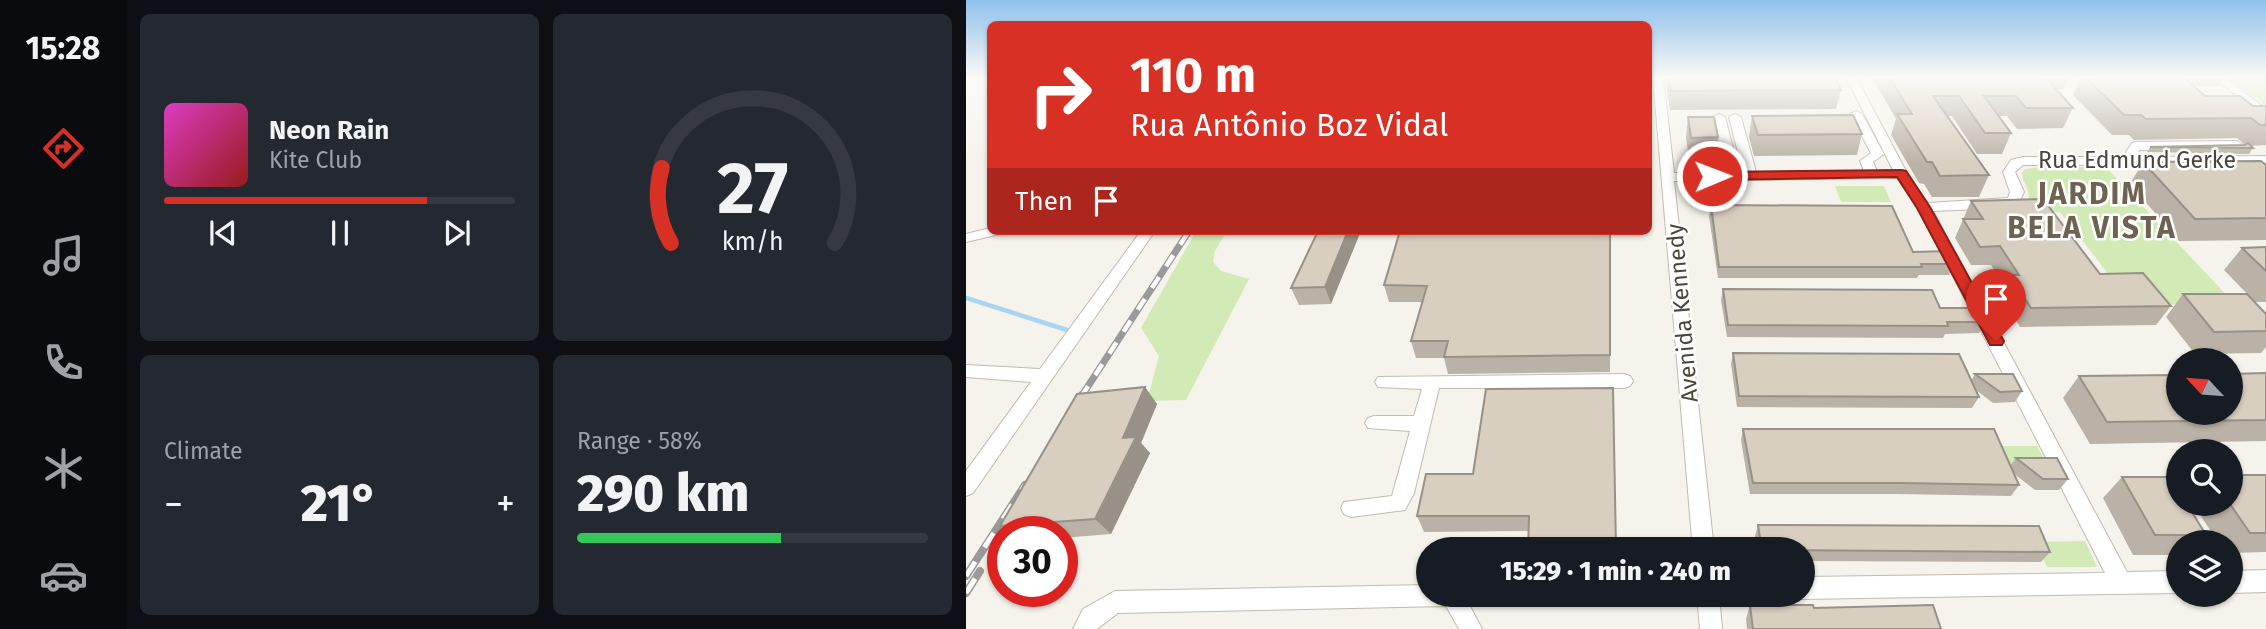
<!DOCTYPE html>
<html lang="en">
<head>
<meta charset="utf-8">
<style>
  :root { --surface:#171b24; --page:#242831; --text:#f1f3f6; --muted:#9ea1a6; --line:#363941; --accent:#d93025 }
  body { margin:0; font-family:"Fira Sans",sans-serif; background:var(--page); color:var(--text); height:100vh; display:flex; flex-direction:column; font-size:26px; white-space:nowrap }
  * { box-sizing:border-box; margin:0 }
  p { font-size:23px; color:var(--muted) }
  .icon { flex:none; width:38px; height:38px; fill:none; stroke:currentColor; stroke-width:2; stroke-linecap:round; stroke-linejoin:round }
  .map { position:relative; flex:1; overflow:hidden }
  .panel { display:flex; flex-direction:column; gap:14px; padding:14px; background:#0d0f14; width:840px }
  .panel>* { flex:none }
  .guide { position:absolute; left:21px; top:21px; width:665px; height:214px; border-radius:10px; box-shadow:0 2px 5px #0004; background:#d93025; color:#fff; overflow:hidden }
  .needle { width:46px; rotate:296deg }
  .fabs { position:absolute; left:1200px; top:348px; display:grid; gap:14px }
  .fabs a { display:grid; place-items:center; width:77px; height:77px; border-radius:50%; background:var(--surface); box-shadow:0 2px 5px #0004; font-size:35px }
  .speed { position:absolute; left:21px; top:516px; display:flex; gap:14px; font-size:35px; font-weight:700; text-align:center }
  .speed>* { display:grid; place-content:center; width:91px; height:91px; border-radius:50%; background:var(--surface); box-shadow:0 2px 5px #0004; line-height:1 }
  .speed .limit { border:10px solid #d22; background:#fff; color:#111 }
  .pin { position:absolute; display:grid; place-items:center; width:60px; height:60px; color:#fff; margin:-72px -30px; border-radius:50% 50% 50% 0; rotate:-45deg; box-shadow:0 0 7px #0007 }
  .pin .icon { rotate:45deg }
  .me { position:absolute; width:77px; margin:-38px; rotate:89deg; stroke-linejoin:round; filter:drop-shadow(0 0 5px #0008) }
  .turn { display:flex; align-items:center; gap:24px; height:147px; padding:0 28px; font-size:32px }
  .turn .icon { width:91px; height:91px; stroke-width:2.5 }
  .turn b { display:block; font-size:49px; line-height:60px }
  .then { display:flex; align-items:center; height:66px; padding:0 28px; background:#0003; gap:14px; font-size:26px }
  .big { font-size:52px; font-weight:800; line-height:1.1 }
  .panel .widget { flex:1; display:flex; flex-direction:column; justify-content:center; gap:10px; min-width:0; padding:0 24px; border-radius:10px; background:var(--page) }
  .panel .dial { align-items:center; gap:0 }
  .dial svg { height:182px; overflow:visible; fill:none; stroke:var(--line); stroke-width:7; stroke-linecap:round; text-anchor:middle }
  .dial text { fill:var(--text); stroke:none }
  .song { display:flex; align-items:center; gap:21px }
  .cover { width:84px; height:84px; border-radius:10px; background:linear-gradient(135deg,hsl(310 70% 55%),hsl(0 70% 35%)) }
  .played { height:7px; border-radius:4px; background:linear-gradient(90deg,var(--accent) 75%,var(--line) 75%) }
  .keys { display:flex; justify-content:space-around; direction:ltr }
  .heat { display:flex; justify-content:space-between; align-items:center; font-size:38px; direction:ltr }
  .charge { height:10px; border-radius:5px; background:linear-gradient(90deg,#34c759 58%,var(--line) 0) }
  .panel .tiles { flex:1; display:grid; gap:14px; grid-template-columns:repeat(2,1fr) }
  .trip { position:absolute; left:450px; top:537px; width:399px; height:70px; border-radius:35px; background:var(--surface); box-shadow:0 2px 5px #0004; font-weight:800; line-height:70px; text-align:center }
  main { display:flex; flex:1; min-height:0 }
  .menu { display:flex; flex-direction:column; width:126px; justify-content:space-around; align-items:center; background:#090b0e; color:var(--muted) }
  .menu .icon { width:49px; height:49px }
  .menu .selected { color:var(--accent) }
  .menu b { font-size:32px; color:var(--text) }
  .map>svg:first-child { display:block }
  .green { fill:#d2eab5 }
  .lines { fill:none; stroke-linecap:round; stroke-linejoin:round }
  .stream { stroke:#a9d4f2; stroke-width:4.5 }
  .minor-casing { stroke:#c2bbae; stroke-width:2 }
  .minor { fill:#fff; fill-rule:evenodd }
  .rail-far1-casing { stroke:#9a9a9a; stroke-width:7 }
  .rail-casing { stroke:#9a9a9a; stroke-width:8 }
  .rail-far1 { stroke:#fff; stroke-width:4.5; stroke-dasharray:13; stroke-linecap:butt }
  .rail { stroke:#fff; stroke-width:5; stroke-dasharray:17; stroke-linecap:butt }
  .wall { fill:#bab2a6 }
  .shaded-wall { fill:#979187 }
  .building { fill:#d8cfc1; stroke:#979187; stroke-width:2 }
  .route { fill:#d93025; stroke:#8d1f18; stroke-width:2 }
  .labels { text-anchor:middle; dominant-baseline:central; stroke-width:5; stroke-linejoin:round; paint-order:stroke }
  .street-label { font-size:23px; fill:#4b4439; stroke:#fff }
  .district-label { font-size:30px; font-weight:bold; letter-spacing:2px; fill:#6e6250; stroke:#fff }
</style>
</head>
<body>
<main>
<nav class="menu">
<b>15:28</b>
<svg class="icon selected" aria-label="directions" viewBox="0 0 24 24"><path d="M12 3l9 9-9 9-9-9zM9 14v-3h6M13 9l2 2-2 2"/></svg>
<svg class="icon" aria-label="music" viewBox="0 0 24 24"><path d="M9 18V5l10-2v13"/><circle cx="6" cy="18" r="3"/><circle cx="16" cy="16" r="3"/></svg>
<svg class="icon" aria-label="phone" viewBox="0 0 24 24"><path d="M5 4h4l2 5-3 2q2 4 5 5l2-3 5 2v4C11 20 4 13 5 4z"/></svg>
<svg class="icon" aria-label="climate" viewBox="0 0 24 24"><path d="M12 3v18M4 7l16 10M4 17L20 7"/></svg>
<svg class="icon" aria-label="car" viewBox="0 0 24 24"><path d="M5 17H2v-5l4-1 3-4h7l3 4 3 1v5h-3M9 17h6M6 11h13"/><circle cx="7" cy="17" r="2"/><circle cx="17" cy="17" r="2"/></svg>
</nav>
<section class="panel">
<div class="tiles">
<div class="widget">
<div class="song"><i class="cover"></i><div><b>Neon Rain</b><p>Kite Club</p></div></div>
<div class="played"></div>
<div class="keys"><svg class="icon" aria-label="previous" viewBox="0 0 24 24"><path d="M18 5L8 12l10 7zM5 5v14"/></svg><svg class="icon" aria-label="pause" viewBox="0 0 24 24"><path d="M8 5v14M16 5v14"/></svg><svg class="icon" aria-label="next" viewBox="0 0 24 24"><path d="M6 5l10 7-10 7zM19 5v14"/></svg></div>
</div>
<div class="widget dial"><svg viewBox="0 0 100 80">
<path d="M14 69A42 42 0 1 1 86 69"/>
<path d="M14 69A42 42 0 0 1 10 36" stroke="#d93025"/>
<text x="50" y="56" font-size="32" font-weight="700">27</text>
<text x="50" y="72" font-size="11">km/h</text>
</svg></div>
<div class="widget"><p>Climate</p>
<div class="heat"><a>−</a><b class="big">21°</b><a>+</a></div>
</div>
<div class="widget"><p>Range · 58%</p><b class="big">290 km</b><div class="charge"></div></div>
</div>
</section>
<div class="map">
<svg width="1300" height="629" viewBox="0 0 1300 629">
  <rect width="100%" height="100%" fill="#f6f3ec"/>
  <path class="green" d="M1261 77H1300V106Z
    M1072 167H1140L1268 303 1184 305 1155 290 1094 212 1041 213 1061 202C1066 189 1057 185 1056 173L1058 170Z
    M869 186H918L925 202H875Z
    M230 231H261L249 251 247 262 255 271 283 279 220 400 181 401 193 356 175 328Z
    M1026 446H1071L1083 469 1036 468Z
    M1119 541 1131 567H1081L1069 542Z"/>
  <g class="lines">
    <path class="stream" d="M0 298 101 330"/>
    <g class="minor-casing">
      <path id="minor" d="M687 77H697L708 173 760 172 747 117 753 114 759 117 773 172H777L763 117 769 114 775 117 790 172 898 171 894 161 905 153 884 114 890 111 896 114 918 154 907 162 911 171 927 170 880 77H890L949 188 962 203 1042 198 1044 192 1037 172 1045 160 1057 157H1163L1160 152 1166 143 1170 142 1271 141 1277 145 1275 148 1174 150 1172 152 1176 157 1300 156V164L1057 165 1049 172 1058 192 1052 204 1039 208 967 211 1161 572 1213 571V593L836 599 828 596 836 595V577L1139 573 952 208 931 178 708 181 748 550H727Z
        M1246 77H1258L1300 109V117Z
        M24 228V231H36L34 234 0 242V234Z
        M175 231H189L7 493 0 496V471L65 382 0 377V365L74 369Z
        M658 374 664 376 667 381 664 386 658 388H473L448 493 439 510 385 517 378 514 375 508 378 502 426 496 444 431 402 428 399 423 402 418 408 416H448L456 389 412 387 409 382 412 377Z
        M1300 570V592L1265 593V571Z
        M462 585V595H498L516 629H493L480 606 152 613 131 629H107L117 609 149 591Z
        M731 595H753L756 629H734Z"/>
    </g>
    <use href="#minor" class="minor"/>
    <g class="rail-far1-casing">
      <path id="rail-far1" d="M115 397 223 231"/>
    </g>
    <g class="rail-casing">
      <path id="rail" d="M108 408 116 395
        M0 576 59 485
        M0 593 14 571"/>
    </g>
    <use href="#rail-far1" class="rail-far1"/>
    <use href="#rail" class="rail"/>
  </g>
  <path class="wall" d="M699 77H869L875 90 870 109 704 110Z
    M906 77H1103L1097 89H1090L1107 108 1097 128 1051 129 1041 116H1033L1045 133 1036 154H1011L986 116H981L1023 175 1013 197H966L958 184 953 183 925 135 930 119Z
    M1115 77H1258L1253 86H1227L1239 96 1287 106H1300V145L1284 146 1287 148 1283 154 1181 152 1184 147 1279 145 1271 138 1168 140 1163 135H1146L1107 95Z
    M786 116 896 134 891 155 788 156 783 137Z
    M722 117 752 137 750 158H723L720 138Z
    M1177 162 1300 165V240L1213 241 1164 184Z
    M1005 201 1134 274 1205 306 1190 325 1054 327 1034 294 1038 287 1025 265H1005L989 238Z
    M745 205 947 252 988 264 983 275H953L951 278H752L743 216Z
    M352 231 365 304 333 305 325 288Z
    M644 231V372L482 374 478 358H450L445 341 456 302H423L418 285Z
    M1300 247V302H1289L1258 270 1276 248Z
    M757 289 974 308 1019 322 1013 333 979 334 977 338 761 337 755 300Z
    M1217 294 1300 314V347L1295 353 1229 354 1200 317Z
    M767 353 1005 381 1009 374 1056 391 1049 402 1027 403 1010 390 1013 397 1006 408 771 407 765 364Z
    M1300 373V441L1124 444 1097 398 1113 376Z
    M179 387 191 404 175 443 184 453 145 534 96 538V532H42L34 526Z
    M647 388 650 550H562L563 531 458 532 451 516 507 474Z
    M777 429 1044 466 1050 458 1102 479 1093 490H1069L1047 473 1053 485 1045 496 931 494H784L775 440Z
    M1300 475V552L1265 553V542H1252L1227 504H1265Z
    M1156 477 1240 535 1231 542H1213V555H1167L1137 498Z
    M792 525 1084 552 1075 562 836 561V550H791L789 536Z
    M784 605 848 608 975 629H781L780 619Z"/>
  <path class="shaded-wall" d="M382 231H395L365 304 359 287Z
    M179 387 191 404 175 443 184 453 145 534 129 519 157 438Z"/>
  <path class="building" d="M703 77H869L875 90 705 91Z
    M923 77H1079L1107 108H1060L1050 96H1018L1045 133H1019L993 96H967L1023 175 974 176 966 162H961L931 114H946Z
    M1119 77H1217L1239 96H1274L1287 106H1300V125H1294L1285 118 1180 119 1175 115H1158Z
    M887 115 896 134 792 135 786 116Z
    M722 117H748L752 137 725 138Z
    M1282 143 1287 148 1184 147 1279 145Z
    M1295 161 1300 165V218L1229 219 1177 162Z
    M1077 199 1134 274 1177 273 1205 306 1065 308 1044 275H1053L1034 246 1014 247 997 219H1017L1005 201Z
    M745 205 926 206 947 252 982 251 988 264H955L956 267H753Z
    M352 231H382L359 287 325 288Z
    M434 231H644V355L478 357 482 341H445L461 286 418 285Z
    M1300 247V271L1276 248Z
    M757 289 966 290 974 308H1012L1019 322H981L982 326 762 325Z
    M1217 294H1281L1300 314V331L1248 332Z
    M767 353 993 354 1013 397 773 396Z
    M1300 373V420L1141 422 1113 376 1213 375V413H1265V374Z
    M1009 374H1047L1056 391 1034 392Z
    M179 387 157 438 170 437 129 519 34 526 111 394Z
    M647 388 650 548 562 550 563 516H451L460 474H507L520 389Z
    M777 429H1028L1053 485 936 483H787Z
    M1050 458H1091L1102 479H1077Z
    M1265 475H1300V533H1284L1264 504H1265Z
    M1156 477H1204L1213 491V504H1221L1240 535H1189Z
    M792 525 1073 526 1084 552 796 550Z
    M784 605H847L848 608 967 605 975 629H787Z"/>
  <linearGradient id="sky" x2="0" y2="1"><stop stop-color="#8fc1ec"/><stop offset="0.47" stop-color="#fbfaf6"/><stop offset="1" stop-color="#fbfaf6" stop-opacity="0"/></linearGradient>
  <rect width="1300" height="165" fill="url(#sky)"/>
  <path class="route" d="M936 170 940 171 964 207 1038 341 1036 345H1024L951 208 931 177 746 180 740 176 746 172Z"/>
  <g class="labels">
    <g class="street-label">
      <text x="1171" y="160">Rua Edmund Gerke</text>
      <text transform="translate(716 313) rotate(-95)">Avenida Kennedy</text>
    </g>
    <g class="district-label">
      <text x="1126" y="194">JARDIM<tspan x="1126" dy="34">BELA VISTA</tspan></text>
    </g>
  </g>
</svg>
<div class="fabs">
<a><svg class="needle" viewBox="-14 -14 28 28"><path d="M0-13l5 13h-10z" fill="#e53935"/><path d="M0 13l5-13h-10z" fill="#9ea1a6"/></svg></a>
<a><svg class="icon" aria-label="search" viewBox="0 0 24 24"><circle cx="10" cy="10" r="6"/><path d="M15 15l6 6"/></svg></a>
<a><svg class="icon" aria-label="layers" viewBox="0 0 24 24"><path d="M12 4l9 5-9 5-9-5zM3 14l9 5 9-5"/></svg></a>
</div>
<div class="speed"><div class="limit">30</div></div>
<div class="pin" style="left:1030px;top:341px;background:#d93025"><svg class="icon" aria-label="arrive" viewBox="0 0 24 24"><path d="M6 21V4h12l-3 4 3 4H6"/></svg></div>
<svg class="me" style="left:746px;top:176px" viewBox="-20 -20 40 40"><circle r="17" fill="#d93025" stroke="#fff" stroke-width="3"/><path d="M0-11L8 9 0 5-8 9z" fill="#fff"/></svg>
<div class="trip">15:29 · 1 min · 240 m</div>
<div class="guide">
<div class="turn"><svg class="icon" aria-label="right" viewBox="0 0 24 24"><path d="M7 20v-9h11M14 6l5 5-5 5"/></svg><div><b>110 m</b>Rua Antônio Boz Vidal</div></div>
<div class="then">Then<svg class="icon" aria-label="arrive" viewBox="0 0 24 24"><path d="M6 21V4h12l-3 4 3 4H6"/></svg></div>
</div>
</div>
</main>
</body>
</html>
